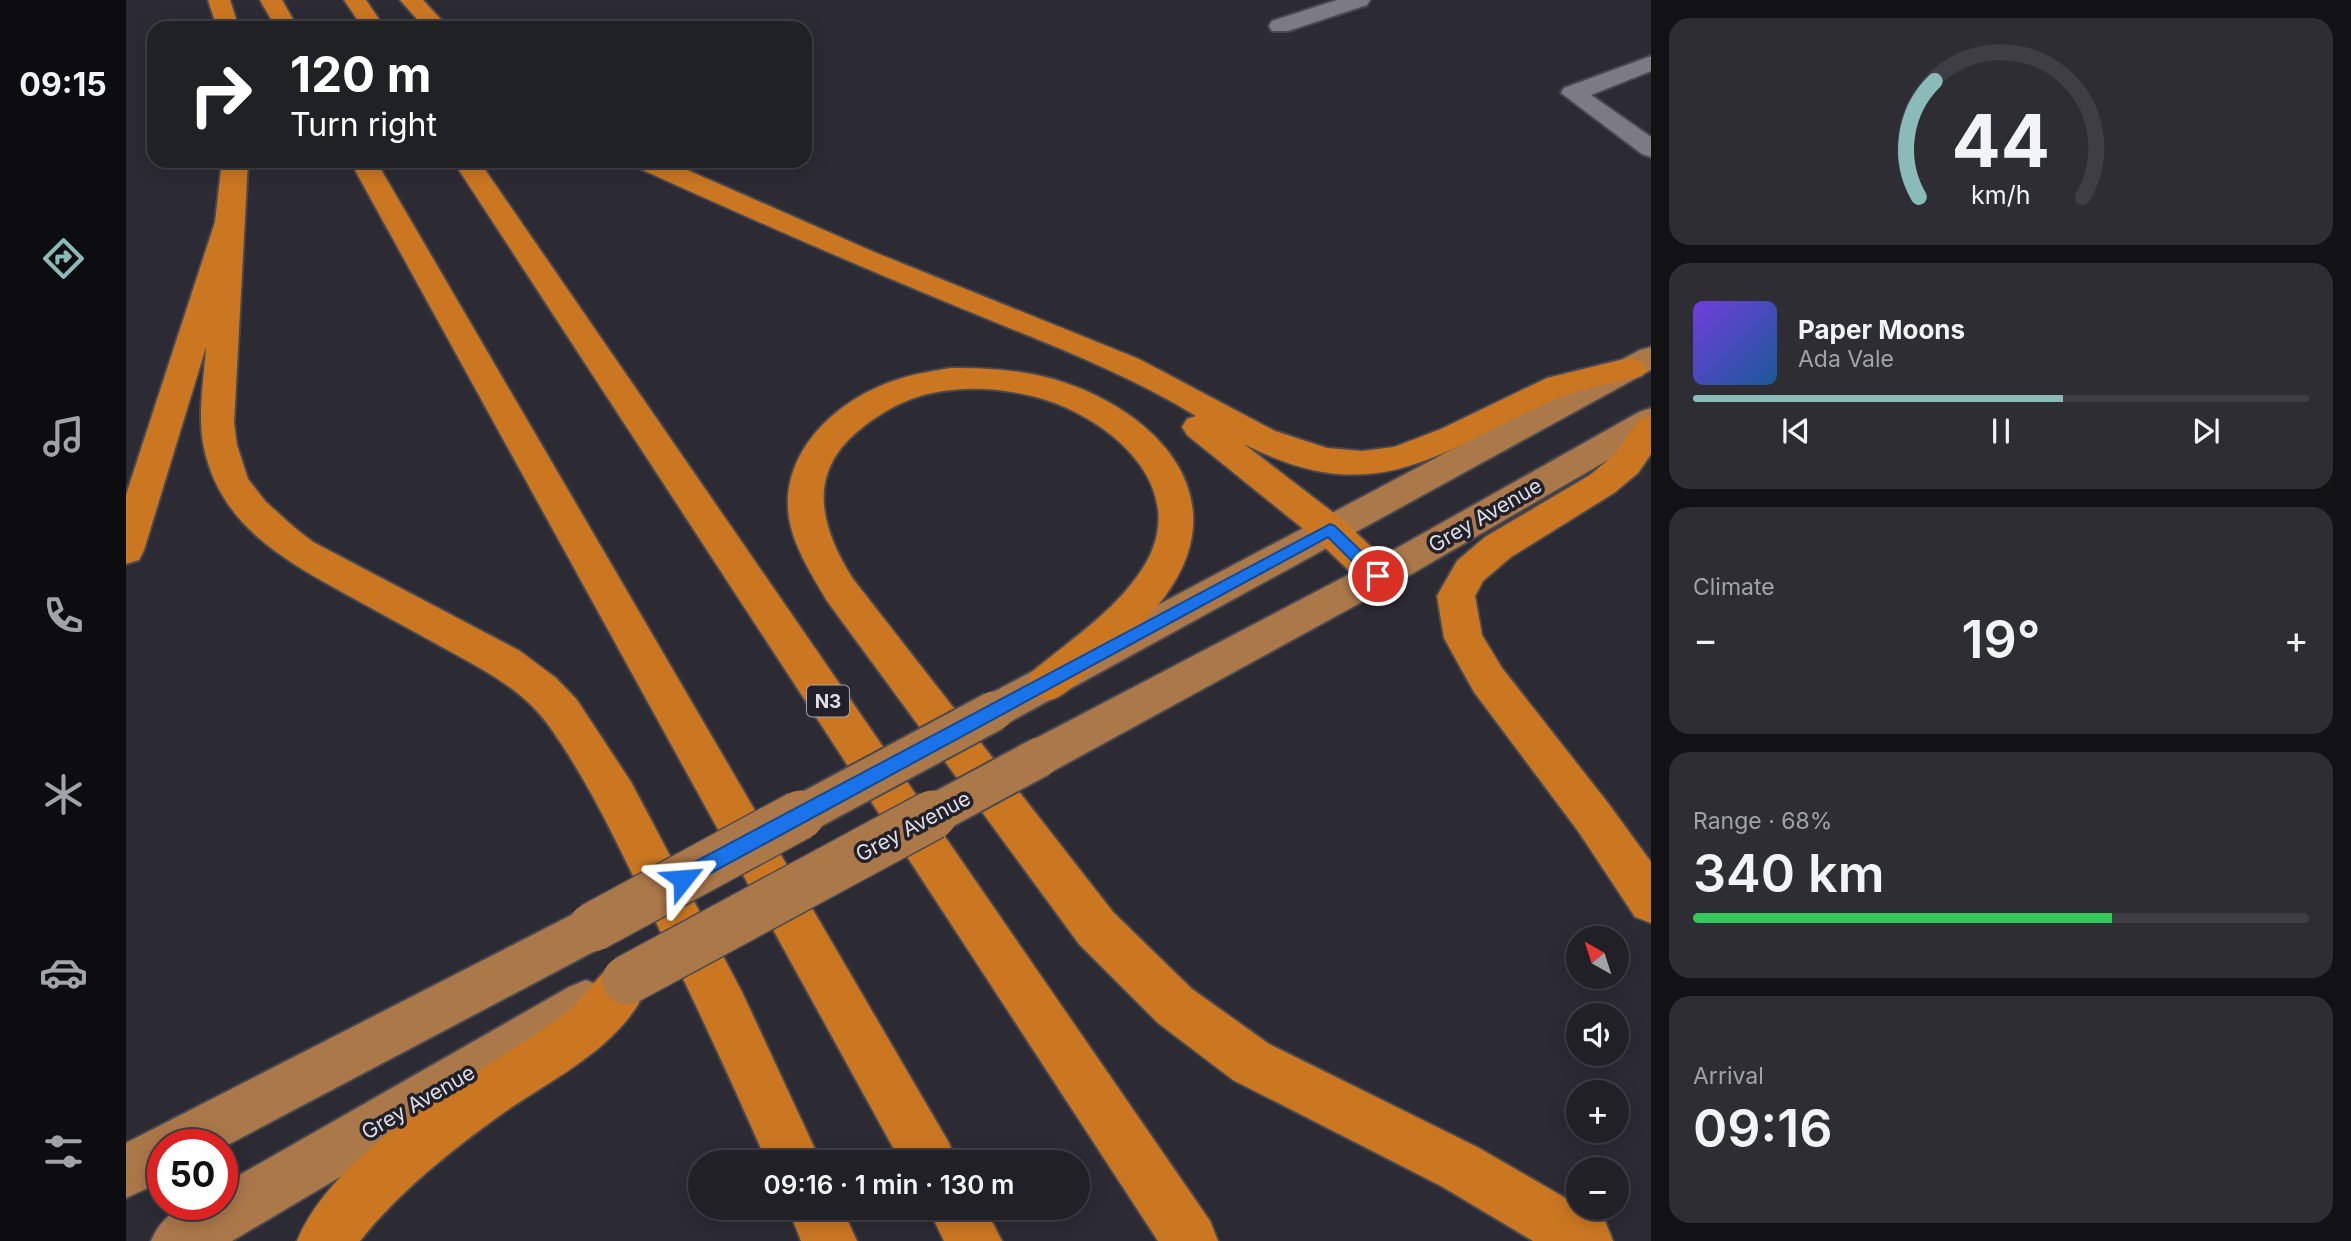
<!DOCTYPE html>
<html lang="en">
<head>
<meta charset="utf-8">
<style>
  :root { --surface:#212027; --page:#2d2d33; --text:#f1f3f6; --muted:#a2a3a7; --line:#3e3e44; --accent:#8bbbb9 }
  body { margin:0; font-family:Inter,sans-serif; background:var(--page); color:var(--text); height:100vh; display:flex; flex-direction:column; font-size:26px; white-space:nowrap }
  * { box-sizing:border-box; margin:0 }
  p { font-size:23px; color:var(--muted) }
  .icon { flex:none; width:38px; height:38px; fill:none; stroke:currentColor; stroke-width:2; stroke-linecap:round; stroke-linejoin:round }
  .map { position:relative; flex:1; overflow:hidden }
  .side { display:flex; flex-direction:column; gap:18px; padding:18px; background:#121215; width:700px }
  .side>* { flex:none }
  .guide { position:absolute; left:21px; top:21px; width:665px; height:147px; border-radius:21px; box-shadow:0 4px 18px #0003,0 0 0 2px var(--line); background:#202124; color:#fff; overflow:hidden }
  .needle { width:46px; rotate:321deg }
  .fabs { position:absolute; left:1440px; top:926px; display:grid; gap:14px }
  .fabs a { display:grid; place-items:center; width:63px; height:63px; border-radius:50%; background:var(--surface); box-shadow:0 4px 18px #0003,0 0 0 2px var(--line); font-size:35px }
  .speed { position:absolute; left:21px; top:1129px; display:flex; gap:14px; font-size:35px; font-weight:700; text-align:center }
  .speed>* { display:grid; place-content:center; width:91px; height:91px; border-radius:50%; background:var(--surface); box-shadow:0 4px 18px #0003,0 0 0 2px var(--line); line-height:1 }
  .speed .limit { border:10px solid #d22; background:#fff; color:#111 }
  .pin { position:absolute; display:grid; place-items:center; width:60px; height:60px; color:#fff; margin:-30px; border:4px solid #fff; border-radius:50%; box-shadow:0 2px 7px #0007 }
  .me { position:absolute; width:77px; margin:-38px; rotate:62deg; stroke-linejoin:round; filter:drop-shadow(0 0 5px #0008) }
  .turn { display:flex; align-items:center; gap:24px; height:147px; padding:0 28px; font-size:32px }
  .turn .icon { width:91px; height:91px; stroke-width:2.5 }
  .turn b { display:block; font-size:49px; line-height:60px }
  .big { font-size:52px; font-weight:600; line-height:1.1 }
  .side .tile { flex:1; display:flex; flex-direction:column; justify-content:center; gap:10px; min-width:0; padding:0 24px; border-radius:21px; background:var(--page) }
  .side .dial { align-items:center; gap:0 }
  .dial svg { height:182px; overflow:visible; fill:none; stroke:var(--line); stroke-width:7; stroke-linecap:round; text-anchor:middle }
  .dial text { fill:var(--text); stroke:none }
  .song { display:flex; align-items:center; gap:21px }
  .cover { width:84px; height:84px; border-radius:10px; background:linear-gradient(135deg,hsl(260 70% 55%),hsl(210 70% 35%)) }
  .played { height:7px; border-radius:4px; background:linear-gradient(90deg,var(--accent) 60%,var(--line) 60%) }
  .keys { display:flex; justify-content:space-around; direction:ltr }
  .heat { display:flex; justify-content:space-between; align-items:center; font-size:38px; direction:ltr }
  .charge { height:10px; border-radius:5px; background:linear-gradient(90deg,#34c759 68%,var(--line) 0) }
  .trip { position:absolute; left:562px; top:1150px; width:402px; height:70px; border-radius:35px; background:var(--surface); box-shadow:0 4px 18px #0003,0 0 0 2px var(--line); font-weight:600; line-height:70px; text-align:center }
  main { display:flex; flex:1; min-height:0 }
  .menu { display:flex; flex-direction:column; width:126px; justify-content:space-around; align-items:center; background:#0d0d10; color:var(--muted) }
  .menu .icon { width:49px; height:49px }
  .menu .active { color:var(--accent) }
  .menu b { font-size:32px; color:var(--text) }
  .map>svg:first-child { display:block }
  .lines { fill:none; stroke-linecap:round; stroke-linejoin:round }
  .minor-casing { stroke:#494850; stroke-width:4 }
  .major-casing { stroke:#494850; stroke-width:4 }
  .highway-casing { stroke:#494850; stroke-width:4 }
  .minor { fill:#7b7a85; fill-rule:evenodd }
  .major { fill:#ab784a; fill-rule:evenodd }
  .highway { fill:#cb7722; fill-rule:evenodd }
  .major-bridge-far1-casing { stroke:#494850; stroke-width:43; stroke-linecap:butt }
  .major-bridge-casing { stroke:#494850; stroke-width:52; stroke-linecap:butt }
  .major-bridge-far1 { stroke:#ab784a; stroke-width:39 }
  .major-bridge { stroke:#ab784a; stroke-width:49 }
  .route { fill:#1a73e8; stroke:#114b97; stroke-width:2 }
  .labels { text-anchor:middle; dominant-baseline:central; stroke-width:7; stroke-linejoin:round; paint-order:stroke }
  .shield { fill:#22212a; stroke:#a6a5ac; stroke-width:2 }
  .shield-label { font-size:19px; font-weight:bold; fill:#dedee4 }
  .street-label { font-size:21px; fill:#dedee4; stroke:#22212a }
</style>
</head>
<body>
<main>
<nav class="menu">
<b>09:15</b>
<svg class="icon active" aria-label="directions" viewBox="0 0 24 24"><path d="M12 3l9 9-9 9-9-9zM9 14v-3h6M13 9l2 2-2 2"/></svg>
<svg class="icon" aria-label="music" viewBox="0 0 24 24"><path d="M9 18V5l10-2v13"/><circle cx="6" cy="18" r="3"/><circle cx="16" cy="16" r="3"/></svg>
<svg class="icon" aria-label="phone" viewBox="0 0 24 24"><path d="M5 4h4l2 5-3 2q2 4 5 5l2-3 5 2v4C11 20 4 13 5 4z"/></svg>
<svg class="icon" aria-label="climate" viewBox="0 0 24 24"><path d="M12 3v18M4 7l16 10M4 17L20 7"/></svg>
<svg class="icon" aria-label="car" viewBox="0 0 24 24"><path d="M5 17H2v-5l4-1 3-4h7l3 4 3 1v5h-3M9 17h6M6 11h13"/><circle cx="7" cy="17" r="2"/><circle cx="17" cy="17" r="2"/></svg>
<svg class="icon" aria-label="filters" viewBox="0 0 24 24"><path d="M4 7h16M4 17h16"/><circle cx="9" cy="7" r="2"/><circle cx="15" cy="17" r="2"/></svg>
</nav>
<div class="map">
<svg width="1525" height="1241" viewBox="0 0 1525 1241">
  <rect width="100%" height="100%" fill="#2c2b34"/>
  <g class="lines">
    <g class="minor-casing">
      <path id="minor" d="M1211 0H1244L1241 5 1162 31H1146L1143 26 1146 21Z
        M1525 56V71L1465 95 1525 137V157L1516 154 1435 93 1438 88Z"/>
    </g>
    <g class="major-casing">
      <path id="major" d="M1525 347V370L882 723 868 729 854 723 848 711 854 699 1514 350Z
        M1525 408V435L1265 586 929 770 914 776 899 770 893 757 899 744 1239 566 1513 412Z
        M467 904 484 911 490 927 484 943 96 1148V1144H37V1181L0 1198V1143Z
        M460 980 477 987 484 1004 477 1021 106 1241H25C40 1207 62 1204 96 1204V1185L443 987Z"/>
    </g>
    <g class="highway-casing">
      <path id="highway" d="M82 0H104L113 28H91Z
        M134 0H156L172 28H150Z
        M218 0H240L259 28H237Z
        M274 0H297L323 28H299Z
        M96 161H122L108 423 111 445 122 479 140 502 169 528 187 542 394 651 430 678 451 700 505 782 616 992 695 1162H641C602 1073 561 985 518 898 489 839 461 779 423 726 400 693 362 672 327 653 293 634 259 616 225 597 160 561 95 527 78 448 71 416 78 380 80 347L18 550 13 560 0 564V495L89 222Z
        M224 161H250L823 1143 831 1162H775Z
        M327 161H353L1084 1221 1092 1241H1032Z
        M506 161H541L748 252 1013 359 1149 431 1201 448 1236 451 1268 447 1315 429 1421 378 1494 360 1505 358 1516 362 1521 369 1516 376C1489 384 1460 386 1433 398 1313 449 1254 514 1118 444L1217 520 1265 566 1271 576 1265 586 1252 591 1239 586 1191 540 1061 435 1056 427 1061 419 1070 416C990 367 900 336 813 299 711 257 610 212 510 167Z
        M825 368C856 368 885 369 915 376 987 392 1079 451 1066 536 1057 593 1003 637 961 673 950 682 937 699 922 700 918 700 911 696 907 695L901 683 907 671C946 639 996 606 1021 561 1064 482 978 415 910 397 883 390 853 387 826 390 789 393 758 409 731 432 679 476 696 530 727 579L987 912 1066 989 1143 1044 1353 1148 1479 1221 1487 1241H1407L1315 1186 1107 1080 1032 1023 953 944 701 601C686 575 668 548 663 518 653 450 714 397 773 379 790 373 808 371 825 368Z
        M1525 416V454L1512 473 1488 493 1385 557 1357 581 1349 596 1356 635 1376 668 1482 803 1525 862V923L1509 917 1452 831 1348 692 1318 638 1311 596 1331 561 1359 537 1464 475 1488 455 1513 420Z
        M501 956 518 963 525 980C497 1048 429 1076 373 1116 322 1153 273 1192 234 1241H171C211 1145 354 1075 436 1016 461 998 473 968 501 956Z
        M662 1208H716L731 1241H675Z
        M802 1208H859L876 1241H818Z"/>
    </g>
    <use href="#minor" class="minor"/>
    <use href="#major" class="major"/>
    <use href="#highway" class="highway"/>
    <g class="major-bridge-far1-casing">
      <path id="major-bridge-far1" d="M671 817 868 711
        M803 817 914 757"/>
    </g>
    <g class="major-bridge-casing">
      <path id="major-bridge" d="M467 927 674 815
        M501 980 806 815"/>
    </g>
    <use href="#major-bridge-far1" class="major-bridge-far1"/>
    <use href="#major-bridge" class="major-bridge"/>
  </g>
  <path class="route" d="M1204 524 1209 526 1257 572 1259 576 1257 581H1246L1202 537 563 885 557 888 550 885 547 879 550 872Z"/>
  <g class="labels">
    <rect class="shield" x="681" y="685.5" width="42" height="31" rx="5"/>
    <g class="shield-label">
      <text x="702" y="701">N3</text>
    </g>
    <g class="street-label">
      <text transform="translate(1359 515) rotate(-30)">Grey Avenue</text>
      <text transform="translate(787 826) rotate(-28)">Grey Avenue</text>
      <text transform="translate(292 1102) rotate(-30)">Grey Avenue</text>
    </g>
  </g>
</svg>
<div class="fabs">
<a><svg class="needle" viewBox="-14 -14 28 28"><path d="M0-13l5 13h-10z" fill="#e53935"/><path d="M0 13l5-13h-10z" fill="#a2a3a7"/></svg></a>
<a><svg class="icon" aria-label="sound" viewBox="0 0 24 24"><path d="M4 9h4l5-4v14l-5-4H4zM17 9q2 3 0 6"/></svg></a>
<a>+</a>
<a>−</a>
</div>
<div class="speed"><div class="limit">50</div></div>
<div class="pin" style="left:1252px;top:576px;background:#d93025"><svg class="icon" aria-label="arrive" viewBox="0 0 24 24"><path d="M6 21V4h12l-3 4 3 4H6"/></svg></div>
<svg class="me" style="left:557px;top:879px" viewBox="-20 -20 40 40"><path d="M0-17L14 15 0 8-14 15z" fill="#1a73e8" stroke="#fff" stroke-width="4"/></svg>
<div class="trip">09:16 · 1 min · 130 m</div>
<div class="guide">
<div class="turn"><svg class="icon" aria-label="right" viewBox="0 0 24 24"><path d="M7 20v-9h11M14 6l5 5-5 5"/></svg><div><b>120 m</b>Turn right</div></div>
</div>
</div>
<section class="side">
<div class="tile dial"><svg viewBox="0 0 100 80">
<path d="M14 69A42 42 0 1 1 86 69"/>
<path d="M14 69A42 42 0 0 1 21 18" stroke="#8bbbb9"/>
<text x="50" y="56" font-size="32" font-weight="700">44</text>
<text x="50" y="72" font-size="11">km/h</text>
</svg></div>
<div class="tile">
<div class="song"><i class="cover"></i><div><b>Paper Moons</b><p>Ada Vale</p></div></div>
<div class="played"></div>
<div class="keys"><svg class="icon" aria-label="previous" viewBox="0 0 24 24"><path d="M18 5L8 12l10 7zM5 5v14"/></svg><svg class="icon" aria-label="pause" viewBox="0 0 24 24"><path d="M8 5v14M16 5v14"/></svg><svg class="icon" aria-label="next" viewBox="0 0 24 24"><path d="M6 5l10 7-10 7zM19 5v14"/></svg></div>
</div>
<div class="tile"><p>Climate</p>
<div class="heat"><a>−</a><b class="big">19°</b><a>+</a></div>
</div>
<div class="tile"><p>Range · 68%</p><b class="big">340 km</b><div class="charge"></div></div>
<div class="tile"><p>Arrival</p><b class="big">09:16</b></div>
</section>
</main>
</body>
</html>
